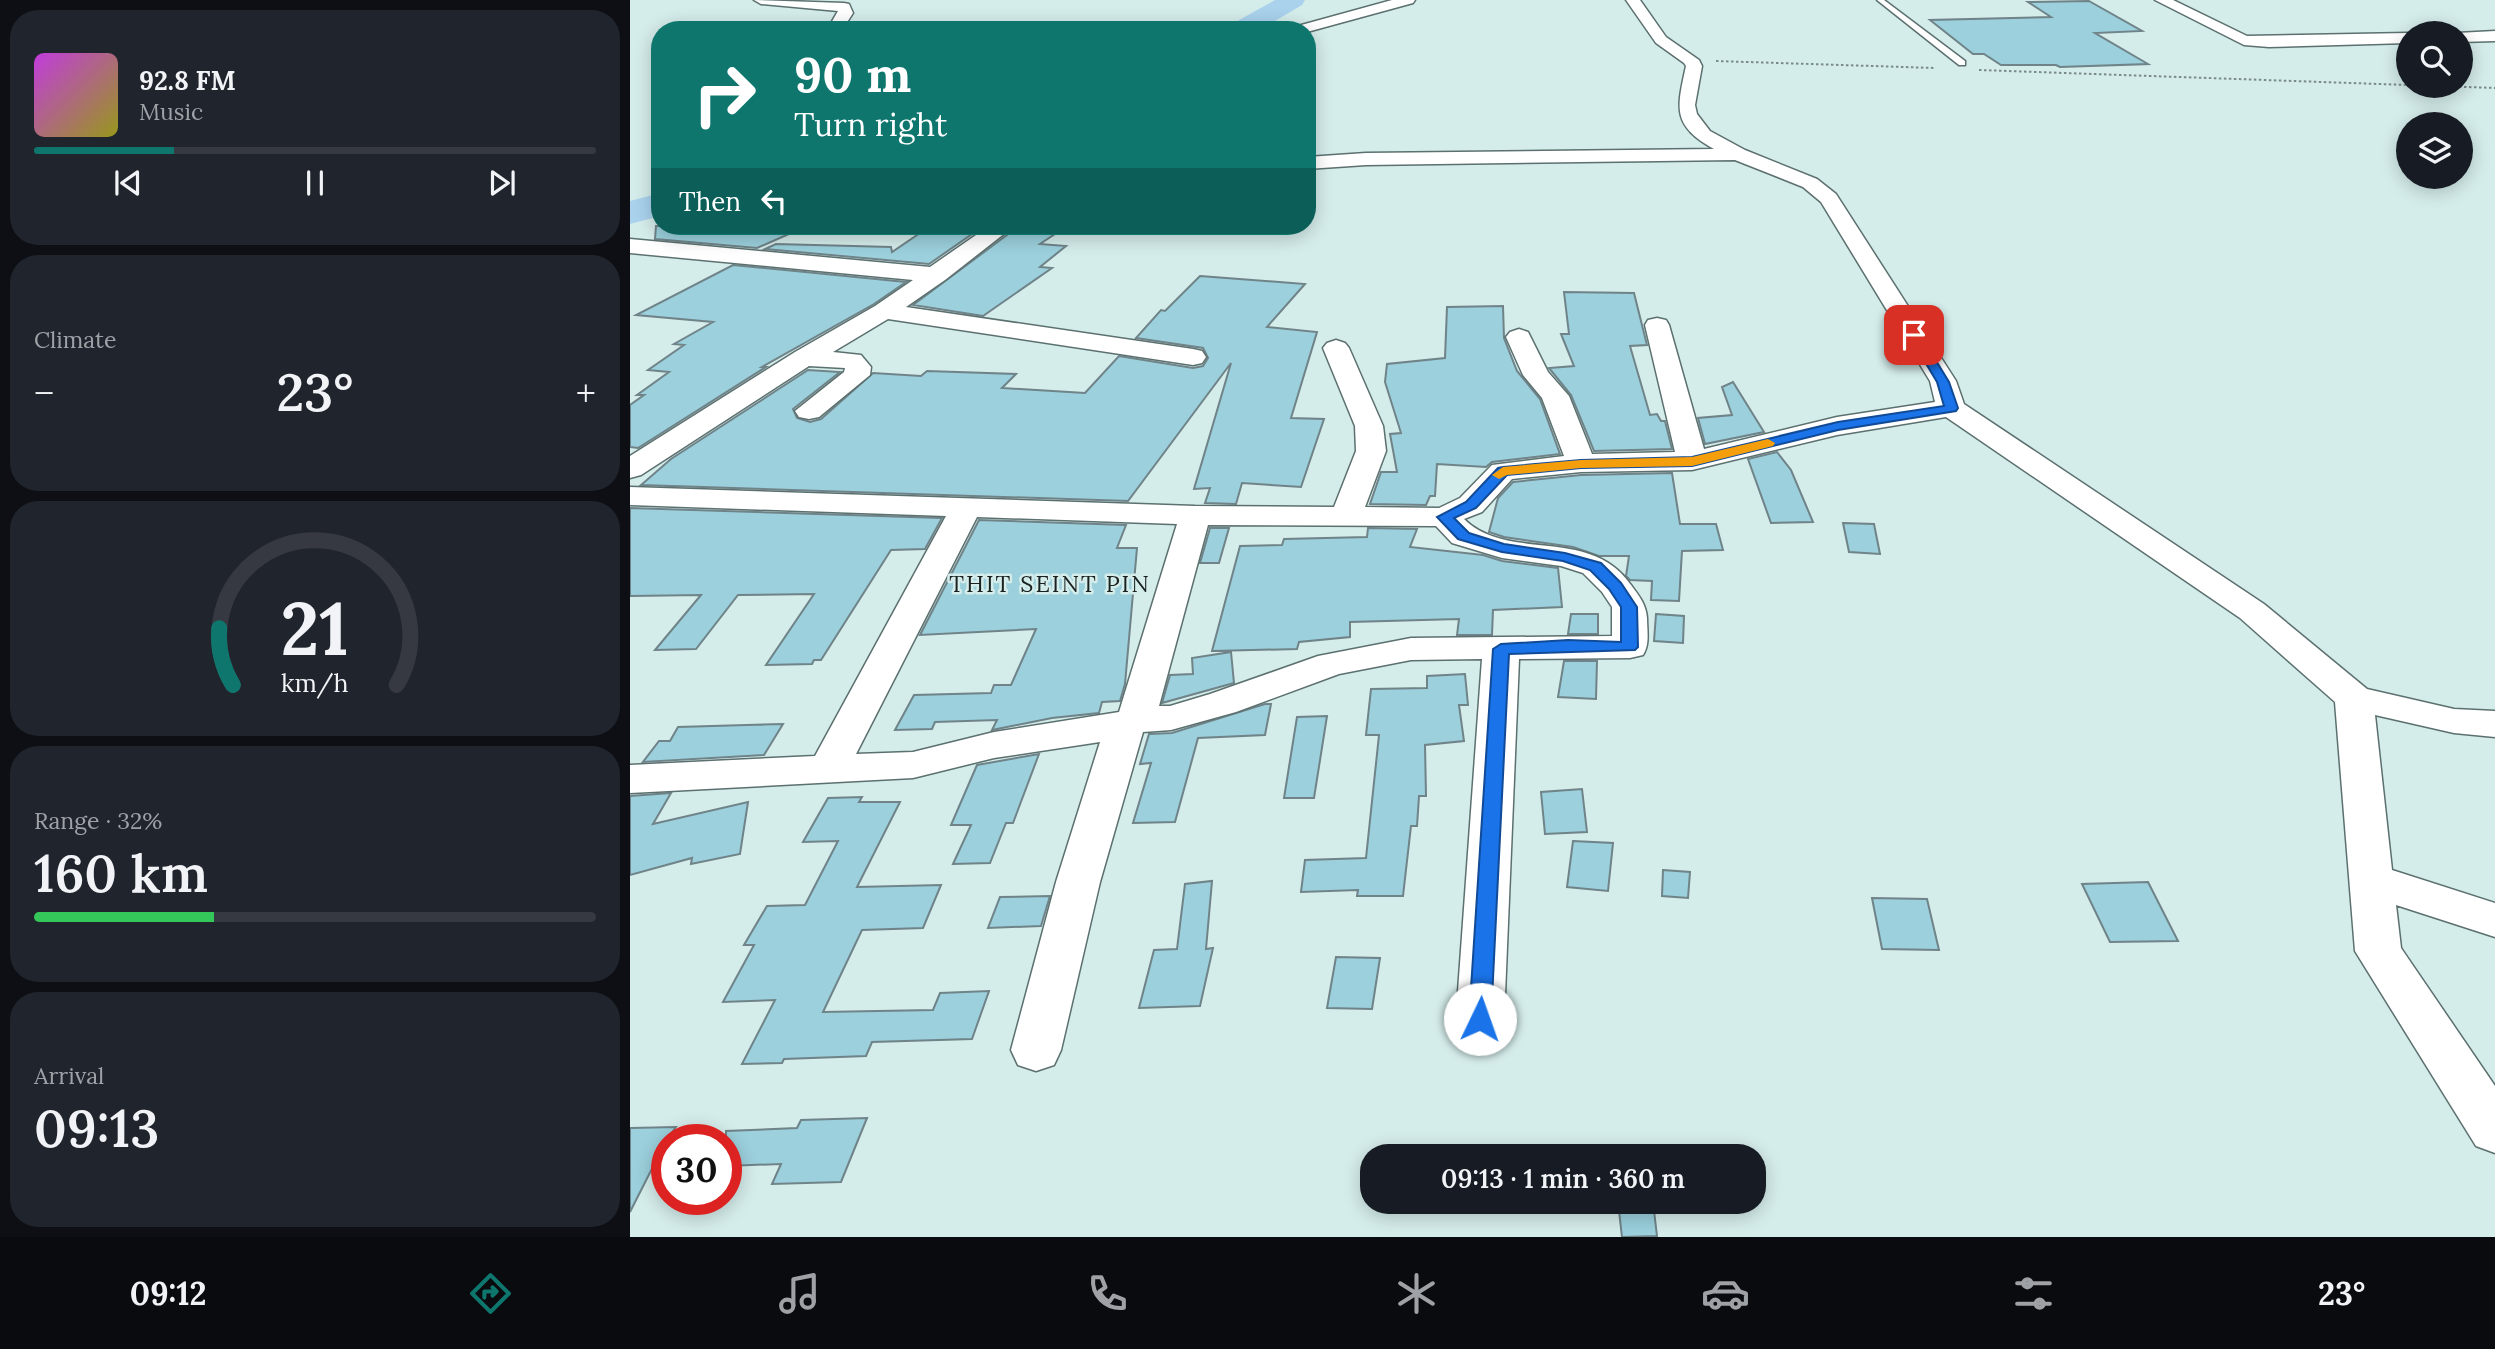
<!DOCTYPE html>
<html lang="en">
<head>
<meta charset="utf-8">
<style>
  :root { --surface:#171b24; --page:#20242c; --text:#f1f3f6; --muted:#9ea1a6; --line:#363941; --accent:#0f766e }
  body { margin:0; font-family:Lora,serif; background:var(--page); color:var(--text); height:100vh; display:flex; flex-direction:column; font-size:26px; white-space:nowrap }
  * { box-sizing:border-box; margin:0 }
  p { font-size:23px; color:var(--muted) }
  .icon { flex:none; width:38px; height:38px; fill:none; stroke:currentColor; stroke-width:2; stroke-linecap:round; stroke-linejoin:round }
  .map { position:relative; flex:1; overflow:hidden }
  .side { display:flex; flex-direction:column; gap:10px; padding:10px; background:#0d0f14; width:630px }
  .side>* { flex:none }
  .guide { position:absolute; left:21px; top:21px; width:665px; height:214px; border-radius:28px; box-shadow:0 4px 18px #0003; background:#0f766e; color:#fff; overflow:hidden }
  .controls { position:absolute; left:1766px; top:21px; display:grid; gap:14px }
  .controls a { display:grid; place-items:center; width:77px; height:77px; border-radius:50%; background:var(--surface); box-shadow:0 4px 18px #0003; font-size:35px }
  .speed { position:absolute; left:21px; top:1124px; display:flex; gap:14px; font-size:35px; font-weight:700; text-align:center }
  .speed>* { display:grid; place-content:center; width:91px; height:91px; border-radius:50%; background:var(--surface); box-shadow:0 4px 18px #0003; line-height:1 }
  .speed .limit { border:10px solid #d22; background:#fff; color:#111 }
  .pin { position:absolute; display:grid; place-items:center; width:60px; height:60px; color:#fff; margin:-30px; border-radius:14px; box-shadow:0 4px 10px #0006 }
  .me { position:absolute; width:77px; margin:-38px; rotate:3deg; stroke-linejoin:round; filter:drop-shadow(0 0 5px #0008) }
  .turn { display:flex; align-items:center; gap:24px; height:147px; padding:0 28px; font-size:32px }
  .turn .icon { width:91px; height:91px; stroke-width:2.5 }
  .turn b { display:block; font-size:49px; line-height:60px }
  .then { display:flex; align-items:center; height:66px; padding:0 28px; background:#0003; gap:14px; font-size:26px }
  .big { font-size:52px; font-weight:600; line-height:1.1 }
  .side .tile { flex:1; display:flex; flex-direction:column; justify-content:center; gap:10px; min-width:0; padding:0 24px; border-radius:28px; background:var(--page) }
  .side .dial { align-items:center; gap:0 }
  .dial svg { height:182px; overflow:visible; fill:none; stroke:var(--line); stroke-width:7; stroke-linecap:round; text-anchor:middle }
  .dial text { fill:var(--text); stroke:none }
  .song { display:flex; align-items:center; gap:21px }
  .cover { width:84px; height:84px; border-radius:10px; background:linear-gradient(135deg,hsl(290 70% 55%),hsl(60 70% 35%)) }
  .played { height:7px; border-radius:4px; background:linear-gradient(90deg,var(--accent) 25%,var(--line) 25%) }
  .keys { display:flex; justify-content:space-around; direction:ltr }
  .heat { display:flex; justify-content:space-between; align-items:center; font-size:38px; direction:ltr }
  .charge { height:10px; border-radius:5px; background:linear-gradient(90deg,#34c759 32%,var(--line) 0) }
  .trip { position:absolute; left:730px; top:1144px; width:406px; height:70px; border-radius:28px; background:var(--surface); box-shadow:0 4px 18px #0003; font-weight:600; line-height:70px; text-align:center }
  .tab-bar { display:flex; height:112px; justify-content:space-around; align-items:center; background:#090b0e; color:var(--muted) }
  .tab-bar .icon { width:49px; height:49px }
  .tab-bar .on { color:var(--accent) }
  .tab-bar b { font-size:32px; color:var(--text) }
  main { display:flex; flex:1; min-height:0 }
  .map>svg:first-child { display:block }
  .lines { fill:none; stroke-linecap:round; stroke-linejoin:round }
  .river { fill:#aad2ed; fill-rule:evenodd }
  .building { fill:#9bd0dc; stroke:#6f8388; stroke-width:2 }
  .service-casing { stroke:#5b706f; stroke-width:3 }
  .minor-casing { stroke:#5b706f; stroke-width:3 }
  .path { stroke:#798a89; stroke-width:2; stroke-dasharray:2.5 2.5; stroke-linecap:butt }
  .service { fill:#fff; fill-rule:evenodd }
  .minor { fill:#fff; fill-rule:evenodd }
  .route { fill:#1a73e8; stroke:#114b97; stroke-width:2 }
  .slow { fill:#f59e0b }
  .labels { text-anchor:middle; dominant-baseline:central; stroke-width:5; stroke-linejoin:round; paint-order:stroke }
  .quarter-label { font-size:23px; letter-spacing:2px; fill:#182020; stroke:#d4ecea }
</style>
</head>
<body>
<main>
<section class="side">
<div class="tile">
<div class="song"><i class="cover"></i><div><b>92.8 FM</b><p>Music</p></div></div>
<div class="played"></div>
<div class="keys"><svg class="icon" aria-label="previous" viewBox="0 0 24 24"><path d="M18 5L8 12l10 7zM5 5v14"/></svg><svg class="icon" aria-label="pause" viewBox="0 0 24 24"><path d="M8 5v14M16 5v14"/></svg><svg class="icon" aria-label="next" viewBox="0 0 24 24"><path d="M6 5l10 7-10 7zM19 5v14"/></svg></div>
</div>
<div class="tile"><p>Climate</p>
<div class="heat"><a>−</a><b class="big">23°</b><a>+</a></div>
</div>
<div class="tile dial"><svg viewBox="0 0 100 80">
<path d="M14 69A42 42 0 1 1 86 69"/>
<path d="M14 69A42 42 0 0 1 8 44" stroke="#0f766e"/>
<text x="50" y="56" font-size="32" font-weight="700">21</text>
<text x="50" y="72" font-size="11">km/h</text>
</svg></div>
<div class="tile"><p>Range · 32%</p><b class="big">160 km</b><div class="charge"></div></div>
<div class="tile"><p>Arrival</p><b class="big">09:13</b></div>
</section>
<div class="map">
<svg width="1865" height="1237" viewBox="0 0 1865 1237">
  <rect width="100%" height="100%" fill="#d4ecea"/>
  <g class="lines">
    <path class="river" d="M645 0H675L672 5 630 30H598L602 24Z
      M30 193V216L0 224V201Z"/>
  </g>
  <path class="building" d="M1459 1 1512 31 1465 33 1518 64 1430 67 1426 65H1371L1354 54H1343L1300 20 1421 17 1398 2Z
    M26 226H177L127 248 25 239Z
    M389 226H437L410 244 436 246 410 267 422 268 353 316 283 305Z
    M293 231 342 234 299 264 135 249 146 244 261 247 262 252Z
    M103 265 276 282 244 304 132 367H136L8 448 0 447V405L14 395H7L39 372 18 370 54 345 44 344 83 322 6 315Z
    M570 276 675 284 637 327 687 332 661 418 694 419 671 487 612 483 606 504 575 503 580 488 564 489 601 363 498 501 11 485 41 459 178 370 210 372 163 409 167 418 180 422 191 419 243 373 291 376 297 371 386 374 372 388 455 393 489 356 563 368 573 366 578 358 573 348 506 338 531 310 535 311Z
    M934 292 1004 293 1017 345 1000 346 1020 415 1027 414 1031 421H1035L1042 449 964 451 941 395 919 368 944 366 931 334H939Z
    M873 306 874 338 887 371 910 399 930 454 862 462 856 467 807 464 805 496H800L796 505 740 504 751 472H767L760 434 771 433 755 382 757 364 815 358 817 307Z
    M1103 382 1134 432 1075 444 1068 418 1102 415 1092 387Z
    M1147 452 1161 470 1183 522 1141 523 1118 459Z
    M1042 473 1050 524H1086L1093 550 1052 551 1049 601 1021 600 1022 581 1000 580 996 576 999 556H969L943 547 874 537 859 532 868 498 883 482 951 475Z
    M0 508 312 518 295 549 261 550 191 660H184L182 664 136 665 184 594 108 595 66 649 25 650 71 595 0 596Z
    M349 520 496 525 487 548H507L495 684 490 701 472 702 469 713 422 718 362 730 367 720 305 722 302 729 265 730 284 695 361 693 364 685H381L406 629 290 635Z
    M1213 523 1244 524 1250 554 1219 552Z
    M580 528H599L589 563H570Z
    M738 528 787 529 780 547 853 555 872 561 928 568 932 607 863 610 862 635H827L829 619 720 622V637L669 642 667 649 582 651 610 546 652 545 654 539 737 537Z
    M941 614H968V634H938Z
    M1026 614 1054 616 1053 643 1024 641Z
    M601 652 604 683 532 703 540 675 563 674 562 658Z
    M934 661H967L966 699 928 697Z
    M835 674 838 705H829L834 741 795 745 796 796H789L787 826H781L773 896H727L728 890 671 892 675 860 736 858 749 735H736L741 689 797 688V676Z
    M635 704H641L635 735 568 738 545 822 503 823 521 763 510 764 519 734 542 733Z
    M697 716 684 798H654L667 717Z
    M153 724 134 755 13 762 29 741H40L48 727Z
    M409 754 383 823H376L360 863 323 864 341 825H321L347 765Z
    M952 789 957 832 915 834 911 792Z
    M41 793 23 824 118 802 110 854 61 864 62 858 0 875V796Z
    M232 797 229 802H270L227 887 311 885 293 928 232 930 193 1012 303 1010 310 993 359 991 342 1039 242 1042 236 1056 154 1059 152 1063 112 1064 145 1000 93 1002 124 945H114L137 906 175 905 208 841 173 842 198 798Z
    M943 841 983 843 978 891 937 887Z
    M1033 870 1060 872 1058 898 1032 896Z
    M582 881 576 949 583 948 570 1006 509 1008 524 950 547 949 555 884Z
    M1518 882 1548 941 1480 942 1452 884Z
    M420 896 411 926 358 928 370 897Z
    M1242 898 1297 899 1309 950 1252 949Z
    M706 957 750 958 742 1009 697 1008Z
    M237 1118 211 1182 142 1184 151 1164 96 1166V1131L167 1128 171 1120Z
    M46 1127 37 1139 0 1212V1128Z
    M988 1202H1023L1027 1236 992 1237Z"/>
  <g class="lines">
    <g class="service-casing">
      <path id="service" d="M1247 0H1254L1335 61V65H1329Z"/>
    </g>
    <g class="minor-casing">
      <path id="minor" d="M124 0 214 3 219 4 223 13 212 30H197L208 11 131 4Z
        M762 0H785L783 3 677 32V30H662L664 27Z
        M996 0H1010L1036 37 1069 60 1072 66 1065 105 1067 114 1080 131 1115 150 1187 179 1206 194 1326 381 1334 404 1634 604 1737 689 1824 709 1865 711V737L1824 733 1745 715 1762 870 1865 903V937L1766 905 1771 948 1865 1086V1153L1846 1146 1725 951 1705 702 1610 618 1316 417 1207 435 1062 470 951 472 882 479 852 512 834 519C879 563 960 525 1001 585 1009 596 1016 604 1017 618 1017 631 1020 644 1013 655L1000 658 889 659 874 1019 867 1033 850 1039 833 1033 826 1019 852 659 781 660 709 674 606 712 541 730 513 732 470 882 431 1050 424 1065 406 1071 388 1065 381 1050 426 882 470 742 364 758 283 778 0 793V765L185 756 316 516 0 505V487L565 506 704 507 726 451 725 426 693 348 697 343 706 340 715 343 719 348 753 426 756 451 735 507 809 508 830 498 862 465 934 456 912 398 893 375 876 337 880 332 889 329 898 332 918 372 939 396 962 454 1045 452 1015 325 1018 320 1027 318 1036 320 1039 325 1074 449 1207 417 1305 402 1300 381 1191 202 1173 187 1105 160 736 165 677 169V157L736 153 1084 149C1041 125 1047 108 1056 66L1054 63 1026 43ZM347 517 547 524 489 712 364 732 283 752 226 754ZM578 525 806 526 822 543 872 558 931 566 953 573 972 592 982 607V636L781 638 688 656 580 694 540 706H529Z
        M1525 0H1543L1617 36 1778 33V43L1639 47 1614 45Z
        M1865 31V41L1830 42V33H1827Z
        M359 226H384L315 280 276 307 563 349 572 351 576 357 572 363 563 365 258 319 203 352 231 355 241 367 240 375 189 417 179 419 169 417 165 411 214 372 215 368 179 366 11 475 0 478V456L165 352 245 306 283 280 0 253V239L300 267Z"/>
    </g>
    <path class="path" d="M1086 61 1305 68
      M1349 70 1778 85
      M1809 86 1865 88"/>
    <use href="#service" class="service"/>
    <use href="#minor" class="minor"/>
  </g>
  <path class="route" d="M1284 332 1289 333 1319 382 1328 408 1326 411 1208 430 1062 466 951 468 877 475 846 508 824 518 839 533 874 544 935 553 971 563 991 583 1007 607 1008 647 1005 650 879 654 861 1019 857 1026 850 1028 842 1026 839 1019 863 649 871 644 938 640 991 642V607L979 589 960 570 933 561 872 552 828 539 807 517 836 502 868 468 873 467 951 460 1062 457 1208 422 1314 406 1307 382 1279 335Z"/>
  <path class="slow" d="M1138 439 1145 443 1143 446 1062 466 951 468 877 475 869 479 862 475 873 467 951 460 1062 457Z"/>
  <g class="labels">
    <g class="quarter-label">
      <text x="420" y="583">THIT SEINT PIN</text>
    </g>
  </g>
</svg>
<div class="controls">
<a><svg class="icon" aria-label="search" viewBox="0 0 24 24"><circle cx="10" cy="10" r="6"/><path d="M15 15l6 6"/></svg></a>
<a><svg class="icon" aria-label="layers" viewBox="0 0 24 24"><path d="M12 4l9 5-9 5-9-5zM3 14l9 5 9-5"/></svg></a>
</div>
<div class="speed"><div class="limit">30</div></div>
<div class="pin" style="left:1284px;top:335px;background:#d93025"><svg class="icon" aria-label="arrive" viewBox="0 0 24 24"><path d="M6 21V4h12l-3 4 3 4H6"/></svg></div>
<svg class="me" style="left:850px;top:1019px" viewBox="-20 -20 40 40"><circle r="19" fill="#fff"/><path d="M0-13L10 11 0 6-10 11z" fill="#1a73e8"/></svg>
<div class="trip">09:13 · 1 min · 360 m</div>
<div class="guide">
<div class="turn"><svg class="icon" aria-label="right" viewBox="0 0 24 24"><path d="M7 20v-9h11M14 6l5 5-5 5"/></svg><div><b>90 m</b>Turn right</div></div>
<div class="then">Then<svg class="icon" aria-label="left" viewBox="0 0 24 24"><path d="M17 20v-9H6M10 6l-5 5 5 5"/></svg></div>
</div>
</div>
</main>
<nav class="tab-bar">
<b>09:12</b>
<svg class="icon on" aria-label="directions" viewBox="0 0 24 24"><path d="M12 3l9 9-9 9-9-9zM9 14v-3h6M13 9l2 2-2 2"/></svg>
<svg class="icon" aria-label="music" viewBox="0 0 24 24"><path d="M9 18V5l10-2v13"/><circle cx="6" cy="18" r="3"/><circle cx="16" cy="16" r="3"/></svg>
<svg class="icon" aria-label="phone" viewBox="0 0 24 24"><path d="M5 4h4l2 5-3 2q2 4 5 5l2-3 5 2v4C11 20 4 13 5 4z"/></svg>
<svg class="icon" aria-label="climate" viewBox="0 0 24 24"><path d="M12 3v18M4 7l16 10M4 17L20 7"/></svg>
<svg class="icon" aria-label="car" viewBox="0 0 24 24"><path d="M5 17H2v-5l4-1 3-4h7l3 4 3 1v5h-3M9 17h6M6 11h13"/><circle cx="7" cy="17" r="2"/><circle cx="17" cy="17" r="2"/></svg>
<svg class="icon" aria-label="filters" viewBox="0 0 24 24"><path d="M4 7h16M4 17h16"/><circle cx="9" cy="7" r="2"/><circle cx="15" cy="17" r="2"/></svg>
<b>23°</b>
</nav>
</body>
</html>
